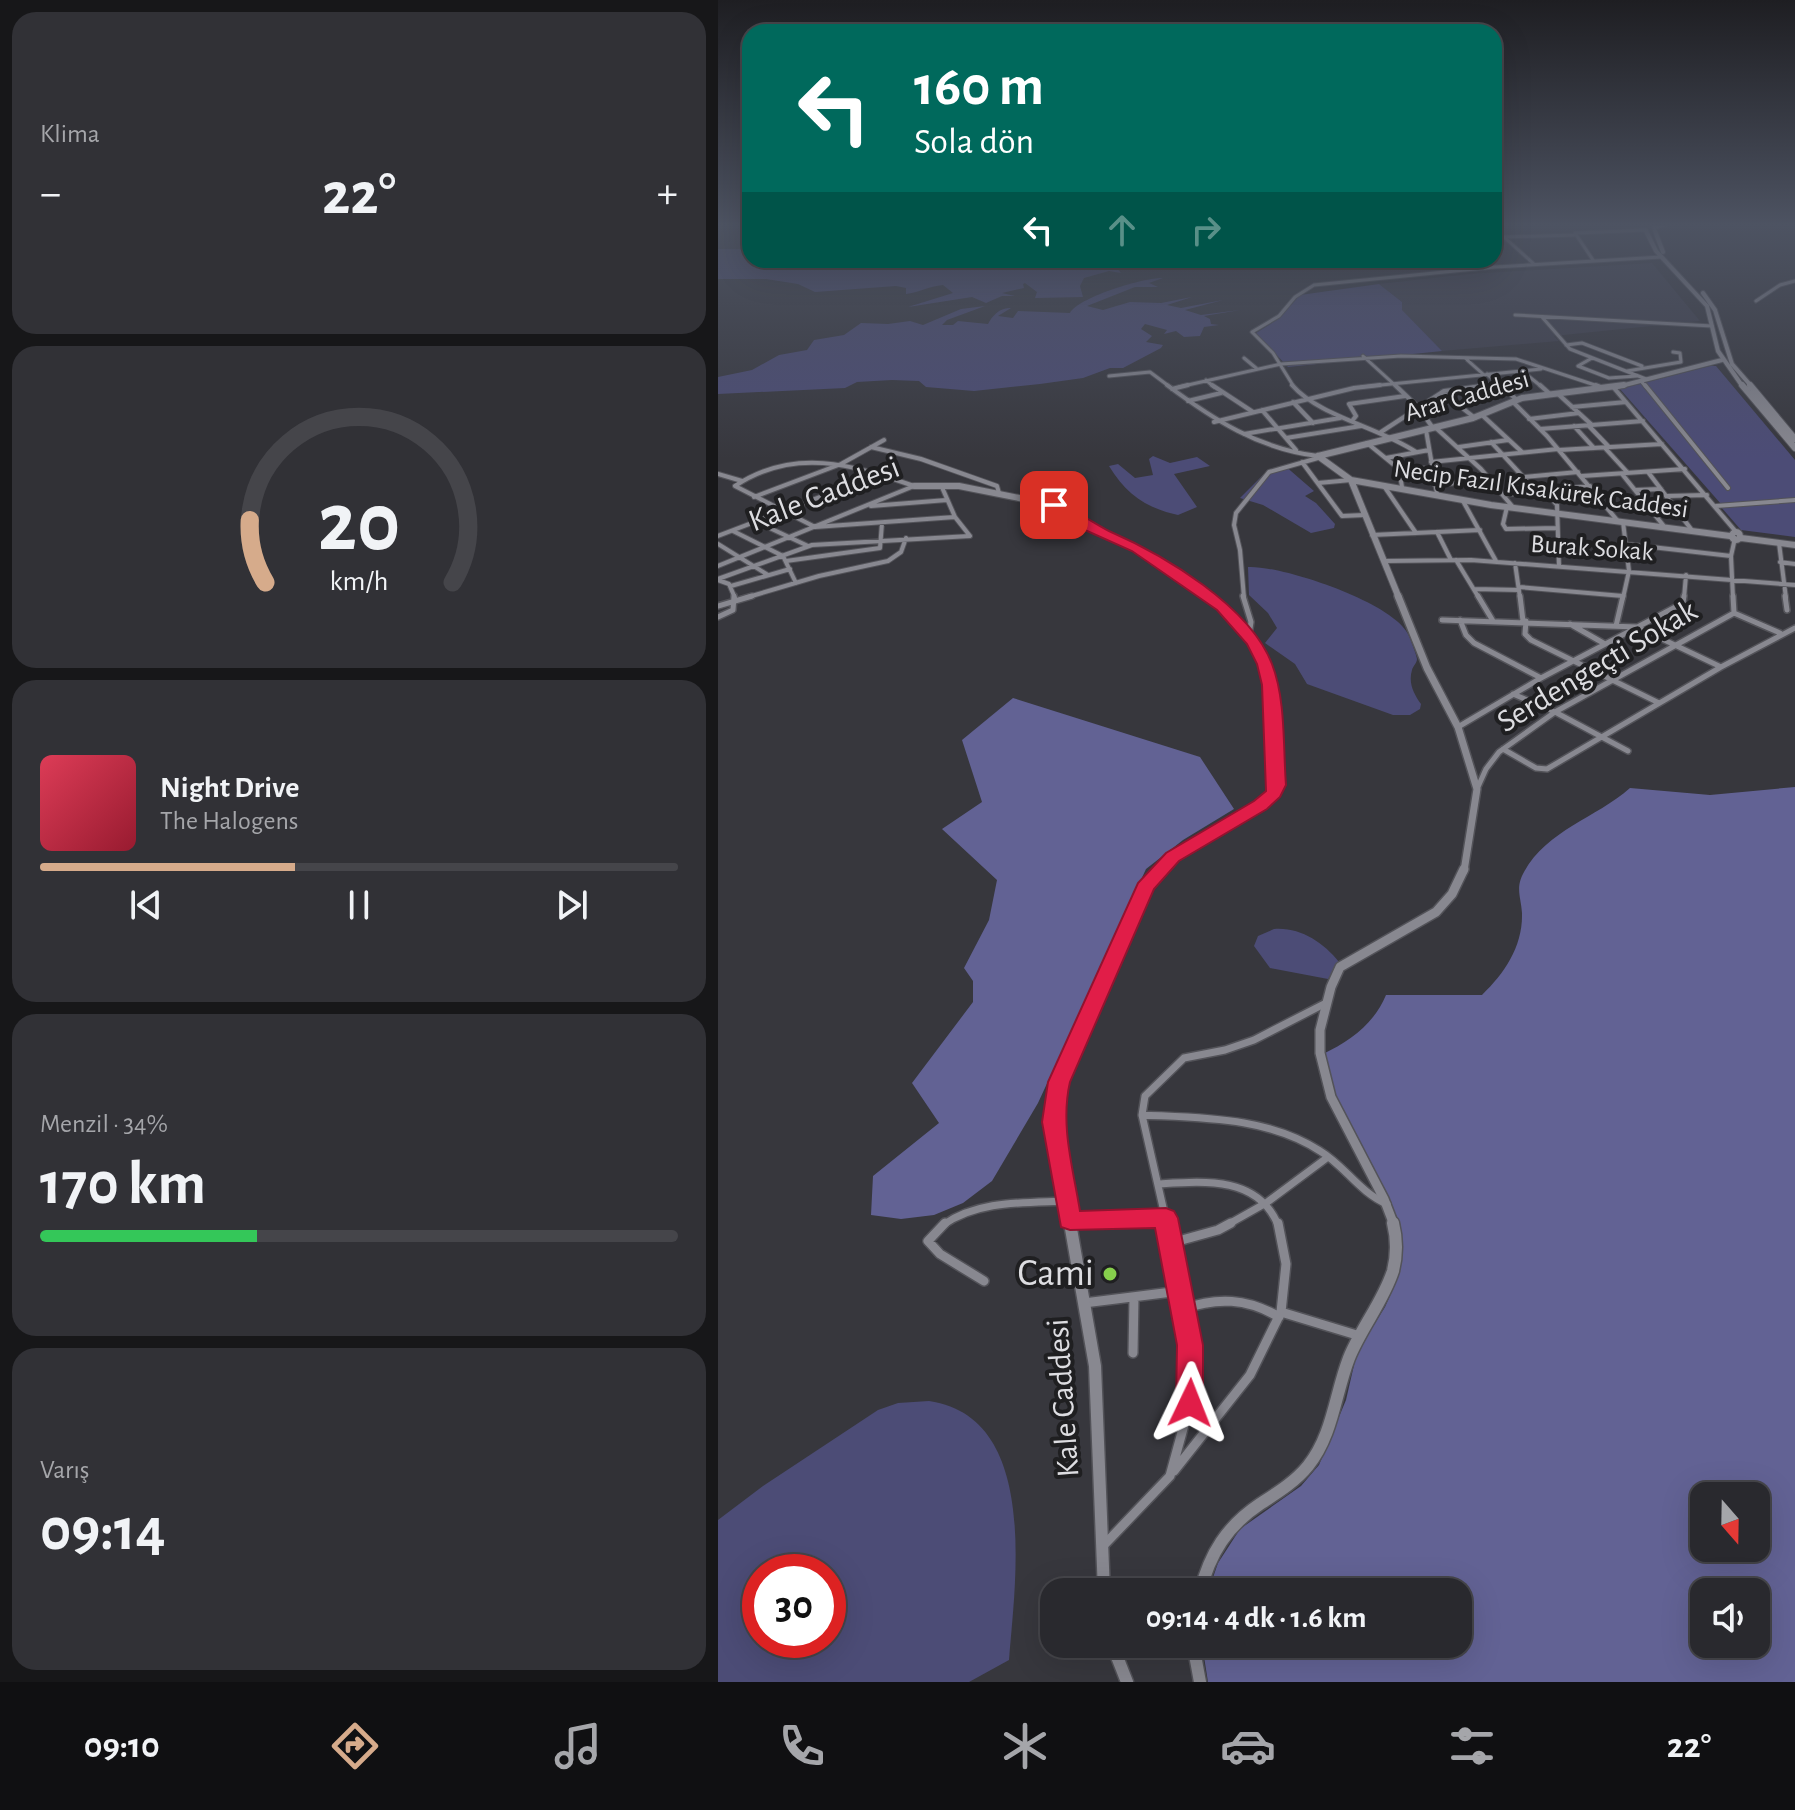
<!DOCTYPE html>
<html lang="tr">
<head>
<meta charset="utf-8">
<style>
  :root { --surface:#29292e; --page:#313136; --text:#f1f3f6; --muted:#a5a6aa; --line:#45454a; --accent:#d6ab8b }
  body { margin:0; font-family:"Alegreya Sans",sans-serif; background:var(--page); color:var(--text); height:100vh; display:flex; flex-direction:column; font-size:30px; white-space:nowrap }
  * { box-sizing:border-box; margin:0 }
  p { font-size:26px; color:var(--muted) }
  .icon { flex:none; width:44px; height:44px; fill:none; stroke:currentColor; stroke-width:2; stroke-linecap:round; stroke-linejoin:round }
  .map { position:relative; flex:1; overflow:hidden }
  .panel { display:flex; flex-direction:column; gap:12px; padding:12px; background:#171719; width:718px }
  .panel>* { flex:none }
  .banner { position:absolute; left:24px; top:24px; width:760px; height:244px; border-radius:24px; box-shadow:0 8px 32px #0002,0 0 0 2px var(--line); background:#00695c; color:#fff; overflow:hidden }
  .needle { width:52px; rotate:160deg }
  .buttons { position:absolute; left:972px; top:1482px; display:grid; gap:16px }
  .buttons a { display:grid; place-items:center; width:80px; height:80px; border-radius:16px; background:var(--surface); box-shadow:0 8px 32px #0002,0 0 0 2px var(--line); font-size:40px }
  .speed { position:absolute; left:24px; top:1554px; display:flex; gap:16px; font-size:40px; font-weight:700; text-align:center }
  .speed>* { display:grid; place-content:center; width:104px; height:104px; border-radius:50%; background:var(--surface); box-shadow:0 8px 32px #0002,0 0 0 2px var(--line); line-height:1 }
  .speed .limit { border:12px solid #d22; background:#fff; color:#111 }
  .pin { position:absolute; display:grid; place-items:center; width:68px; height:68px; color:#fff; margin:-34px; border-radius:16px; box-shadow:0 4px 12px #0006 }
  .me { position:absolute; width:88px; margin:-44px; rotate:2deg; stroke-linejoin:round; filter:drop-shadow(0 0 6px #0008) }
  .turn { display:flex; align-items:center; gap:28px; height:168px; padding:0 40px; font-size:36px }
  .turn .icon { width:104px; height:104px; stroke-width:2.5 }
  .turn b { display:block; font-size:56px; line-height:68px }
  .lanes { display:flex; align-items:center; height:76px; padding:0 40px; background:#0003; justify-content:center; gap:40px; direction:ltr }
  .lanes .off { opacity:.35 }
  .big { font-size:60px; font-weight:700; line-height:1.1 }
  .panel .tile { flex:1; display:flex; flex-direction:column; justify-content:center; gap:12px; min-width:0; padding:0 28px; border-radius:24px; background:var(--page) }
  .panel .dial { align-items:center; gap:0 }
  .dial svg { height:208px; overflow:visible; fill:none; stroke:var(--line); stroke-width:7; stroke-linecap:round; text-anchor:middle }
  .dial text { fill:var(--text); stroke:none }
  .song { display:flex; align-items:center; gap:24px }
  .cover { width:96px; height:96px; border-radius:12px; background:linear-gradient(135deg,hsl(350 70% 55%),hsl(350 70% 35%)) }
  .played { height:8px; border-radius:4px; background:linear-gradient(90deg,var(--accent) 40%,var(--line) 40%) }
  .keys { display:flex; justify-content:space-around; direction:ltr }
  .heat { display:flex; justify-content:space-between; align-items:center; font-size:44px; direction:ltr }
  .charge { height:12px; border-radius:6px; background:linear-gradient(90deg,#34c759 34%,var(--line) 0) }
  .trip { position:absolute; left:322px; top:1578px; width:432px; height:80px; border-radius:24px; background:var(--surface); box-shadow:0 8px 32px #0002,0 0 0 2px var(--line); font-weight:700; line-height:80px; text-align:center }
  .tab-bar { display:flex; height:128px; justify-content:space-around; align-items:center; background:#101012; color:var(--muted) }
  .tab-bar .icon { width:56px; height:56px }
  .tab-bar .current { color:var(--accent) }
  .tab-bar b { font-size:36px; color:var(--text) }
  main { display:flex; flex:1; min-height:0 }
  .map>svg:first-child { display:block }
  .built { fill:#3f3f4b }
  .green { fill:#4c4c76; fill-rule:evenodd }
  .forest { fill:#626294; fill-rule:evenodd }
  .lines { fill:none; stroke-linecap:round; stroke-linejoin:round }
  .street-far4-casing { stroke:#535359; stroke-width:5 }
  .street-far3-casing { stroke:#535359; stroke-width:6 }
  .street-far2-casing { stroke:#535359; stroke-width:8 }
  .street-far1-casing { stroke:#535359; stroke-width:10 }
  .street-casing { stroke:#535359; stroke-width:12 }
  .secondary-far4-casing { stroke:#535359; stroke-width:6 }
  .secondary-far3-casing { stroke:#535359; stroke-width:8 }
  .secondary-far2-casing { stroke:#535359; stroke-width:10 }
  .secondary-far1-casing { stroke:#535359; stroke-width:12 }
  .secondary-casing { stroke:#535359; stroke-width:15 }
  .street-far4 { stroke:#888890; stroke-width:3 }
  .street-far3 { stroke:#888890; stroke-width:4 }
  .street-far2 { stroke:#888890; stroke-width:5 }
  .street-far1 { stroke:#888890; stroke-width:7 }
  .street { stroke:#888890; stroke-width:9 }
  .secondary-far4 { stroke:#888890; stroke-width:4 }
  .secondary-far3 { stroke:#888890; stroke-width:6 }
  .secondary-far2 { stroke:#888890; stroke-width:7 }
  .secondary-far1 { stroke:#888890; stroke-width:9 }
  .secondary { stroke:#888890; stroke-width:12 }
  .route { fill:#e11d48; stroke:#92132f; stroke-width:2 }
  .poi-dot { fill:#86cf4c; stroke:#1f1f21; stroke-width:3 }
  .labels { text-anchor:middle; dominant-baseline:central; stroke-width:8; stroke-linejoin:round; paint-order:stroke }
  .far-street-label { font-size:26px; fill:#dddde1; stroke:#1f1f21 }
  .street-label { font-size:32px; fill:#dddde1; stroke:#1f1f21 }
  .near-poi-label { font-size:38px; fill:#dddde1; stroke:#1f1f21; text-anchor:end }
</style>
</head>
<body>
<main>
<section class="panel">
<div class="tile"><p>Klima</p>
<div class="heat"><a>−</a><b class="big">22°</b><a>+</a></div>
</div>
<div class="tile dial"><svg viewBox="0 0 100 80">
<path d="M14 69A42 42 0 1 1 86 69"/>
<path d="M14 69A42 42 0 0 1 8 45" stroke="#d6ab8b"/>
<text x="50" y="56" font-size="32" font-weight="700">20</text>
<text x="50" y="72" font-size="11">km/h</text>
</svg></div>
<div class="tile">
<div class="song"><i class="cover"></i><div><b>Night Drive</b><p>The Halogens</p></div></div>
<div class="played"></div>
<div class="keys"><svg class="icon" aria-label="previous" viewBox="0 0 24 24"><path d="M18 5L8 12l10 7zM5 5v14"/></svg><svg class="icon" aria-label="pause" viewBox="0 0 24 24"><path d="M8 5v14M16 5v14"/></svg><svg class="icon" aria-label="next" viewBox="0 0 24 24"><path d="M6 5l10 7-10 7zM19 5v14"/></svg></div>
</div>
<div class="tile"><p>Menzil · 34%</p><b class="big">170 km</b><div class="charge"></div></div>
<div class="tile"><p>Varış</p><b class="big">09:14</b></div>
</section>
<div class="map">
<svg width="1077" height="1682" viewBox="0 0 1077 1682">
  <rect width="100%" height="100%" fill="#37373d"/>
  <path class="built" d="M934 263 982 321 836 336 841 341 724 351 683 310 684 302 661 284 751 274Z"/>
  <path class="green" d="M0 249H32V260L427 261 421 264V267L416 265 397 266 403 273 391 271 366 278 362 286 365 297 317 298 319 292 307 283 305 284 306 288 284 293 297 296H284L268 303 254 297 190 307 235 293 225 285C211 286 200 293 188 294V288L178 286 97 292 80 284 48 279H0Z
    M442 278H445L431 283 440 287H417L369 306 385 310 412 302 443 303 474 297 449 305 463 308 505 300 467 310 483 315 522 310 486 316 492 319 493 324 501 325 486 327 482 336 466 337 458 331 446 334 449 330 427 324 423 329 434 336 428 342 445 345 443 348 405 368H392L365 378 322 384 256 391 208 387 201 381 174 380 139 382 127 388 0 394V377L34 370 61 355 89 350 96 340 126 335 143 323 170 324 192 321 205 325 243 309 267 306 229 320 224 325H235L240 321 270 324C274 316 282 307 293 308L280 316 295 318 300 311 352 313C360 298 421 279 442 278Z
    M661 284 684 302V310L724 351 570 367 538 333 562 318 582 295Z
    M992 366H998L1077 460V499L1003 504 902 389Z
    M435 456 452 463 479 457 492 466 456 474 479 507 460 515C428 508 408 494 391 466L400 464 417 478 435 475 431 459Z
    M566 465 596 491 587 496 598 503 617 524 616 528 593 533 545 505 522 498 547 473Z
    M1077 502V537L1023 530 1003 507Z
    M530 567C563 565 678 603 691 636 693 641 698 653 699 659 699 663 695 666 694 670 690 683 696 694 703 704L702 709 692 715H675L589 684 577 664 547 643 559 628 550 613 531 595Z
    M556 929C582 927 605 942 621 962L610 979 552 968 536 946 540 936Z
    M211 1401C322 1417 297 1582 291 1660L251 1682H0V1520L45 1486 160 1410 180 1403ZM42 1572H110V1640H42Z"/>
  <path class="forest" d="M295 698 482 757 516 809 465 840 428 869 320 1103 274 1181 245 1203 216 1215 183 1219 153 1215 155 1176 221 1123 194 1083 255 1002V981L246 968 271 920 279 880 224 829 264 802 244 740Z
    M1077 787V1682H490L484 1644H740V1592H490L500 1563 522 1529 583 1486 601 1465 628 1400 639 1352 667 1307 678 1282 685 1244 682 1223 617 1094 605 1054C632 1041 656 1024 668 995H764C787 973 805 946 804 913 803 897 797 888 806 872 829 830 878 818 912 788L992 795ZM986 1496H1038V1548H986ZM986 1592H1038V1644H986Z"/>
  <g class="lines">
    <g class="street-far4-casing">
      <path id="street-far4" d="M936 228 949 224
        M875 260 857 233 928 230
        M816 264 786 237 856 235
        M1038 301 1062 285 1077 281
        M797 315 994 326
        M824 317 852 349 928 379
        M848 345 864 343 924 366
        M645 356 679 387
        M526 358 538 368
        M747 358 765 374
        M874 358 860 366 891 378 919 376
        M803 370 824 387
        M909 371 963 362 962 353 955 352
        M769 374 784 387
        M391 376 432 372 452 387
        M488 380 496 387
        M923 381 928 387
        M461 387 563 364 683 356 798 359 883 387
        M576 387 555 353 534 332 561 316 577 297 596 285 777 267 943 257
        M643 387 823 369
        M755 387 781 384"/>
    </g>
    <g class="street-far3-casing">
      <path id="street-far3" d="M449 385C496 420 541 449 600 456
        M494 385 535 412
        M574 385C602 417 661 427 698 452
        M677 385 700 407 715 428
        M782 385 799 400
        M822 385 832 394
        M878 385 883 387
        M927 385 1010 488
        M896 388 1019 533
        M454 389 470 385
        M724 392 757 418
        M839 393 874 425
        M470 401 503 393
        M575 402 595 423
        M795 402 829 436 899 520
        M854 407 908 402
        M544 410 578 450
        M764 415 804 452
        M811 419 861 413
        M634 421 638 416 631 404 687 396
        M496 422 636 388 662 385
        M870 425 891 447
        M856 426 876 448
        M718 428 763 469 794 506
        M822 429 925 421
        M708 430 719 494
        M663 432 726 391 771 385
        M526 434 622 418
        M568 438 643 426
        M773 442 819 492
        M649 443 681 469 684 487
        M153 447 203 459 279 486 281 493
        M741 447 790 440
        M887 448 910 473
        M841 450 944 444
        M668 458 711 450
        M584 462 624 516 647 515
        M713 462 840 449
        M681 469 714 468
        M930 472 973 529
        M0 474 24 481
        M904 474 945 525
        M864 476 967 469
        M805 477 860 472
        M600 483 633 480
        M717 485 772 480
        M196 486C133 464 76 447 17 486L97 527 237 517 223 485
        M666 486 698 533
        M917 490 943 489
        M827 491 839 505 841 566
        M785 495 872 486
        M949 496 989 495
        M36 497 123 464 166 440
        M745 501 778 561
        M153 506 229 500
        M998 506 1077 500
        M789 507 785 524 788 529 838 528
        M237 517 252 536
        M39 522 90 546
        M15 531 65 556 78 583
        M719 532 733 560
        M654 535 762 530
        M0 536 162 474
        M1061 543 1068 598
        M0 544 50 575
        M907 544 1013 556
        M738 560 761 598
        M68 561 162 548 164 523
        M667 561 753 560 1077 585
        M1062 562 1077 564
        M797 563 802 598
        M0 566 196 486
        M0 579 94 545 252 536
        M0 580 11 584 17 598
        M13 586 72 569
        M801 587 905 596
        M756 589 801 590
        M27 598 101 576 170 561 183 552 188 538
        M526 598 522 550 516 525 518 513 551 472 600 458
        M905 598 911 571 905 522
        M966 598 968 575
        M1015 598 1013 556 1017 538"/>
    </g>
    <g class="street-far2-casing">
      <path id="street-far2" d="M525 596 533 622 531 635
        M760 596 775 621
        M802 596 805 621
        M1067 596 1069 610
        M0 606 34 596
        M1016 613 1062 633
        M0 617 15 610 16 596
        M724 620 919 627 1003 667
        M742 620 748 635 756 643 823 678
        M808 621 807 634 813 640 941 703
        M852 624 887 644
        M898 626 905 596
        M795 694 837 712 910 751
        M740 727 823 678 965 603 966 596
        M785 749 818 768 829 769 1003 667 1077 628
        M759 789 768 769 781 752 837 712 1016 613 1015 596"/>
    </g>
    <g class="street-far1-casing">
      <path id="street-far1" d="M424 1115C484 1118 550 1117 602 1151 627 1166 641 1192 669 1204
        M441 1184C486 1181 540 1176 560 1225
        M352 1221 448 1218
        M225 1225C260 1200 307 1203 349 1201
        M449 1225 424 1115 427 1096 466 1058 507 1050 536 1040 608 1003
        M509 1225 548 1203 610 1157"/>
    </g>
    <g class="street-casing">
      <path id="street" d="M227 1223 210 1241 222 1254 266 1281
        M560 1223 568 1264 563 1312 642 1336
        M453 1243 500 1230 513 1223
        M366 1303 462 1291
        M465 1309C499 1297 529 1298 561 1317
        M415 1353 416 1297
        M456 1471 532 1375 563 1312
        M386 1545 452 1476 472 1403 473 1364 469 1327 449 1223"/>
    </g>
    <g class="secondary-far4-casing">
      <path id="secondary-far4" d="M928 231 938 251 989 306 1000 351 1025 387
        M937 231 945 252
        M985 293 997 310 1014 364 1034 387
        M899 387 1004 360"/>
    </g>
    <g class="secondary-far3-casing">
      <path id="secondary-far3" d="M1024 385 1077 448
        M1032 385 1077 439
        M600 456 633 480 773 505 1012 536
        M600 456 755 418 804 398 906 385
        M633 480 681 598
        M196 486H241L336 505 363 523 418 548 492 598
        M1014 536a4 4 0 1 1 8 0a4 4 0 1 1-8 0Z
        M1023 538 1077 545"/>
    </g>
    <g class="secondary-far2-casing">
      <path id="secondary-far2" d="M680 596 709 668 740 727 759 789 746 871
        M441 871C475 837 532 825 559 785 552 707 561 645 489 596"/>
    </g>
    <g class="secondary-far1-casing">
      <path id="secondary-far1" d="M353 1225C347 1193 335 1153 335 1122 335 1080 413 899 443 869
        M676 1225 666 1199 613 1097 602 1053V1030L613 987 622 967 718 912 734 894 746 869"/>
    </g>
    <g class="secondary-casing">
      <path id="secondary" d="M352 1223 377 1366 386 1592
        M482 1592C492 1553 509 1526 542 1504 559 1493 577 1482 590 1466 615 1435 617 1394 631 1358 643 1328 665 1302 675 1271 679 1255 679 1239 675 1223
        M394 1644 409 1682
        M475 1644 482 1682"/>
    </g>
    <use href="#street-far4" class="street-far4"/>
    <use href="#street-far3" class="street-far3"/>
    <use href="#street-far2" class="street-far2"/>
    <use href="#street-far1" class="street-far1"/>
    <use href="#street" class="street"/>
    <use href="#secondary-far4" class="secondary-far4"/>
    <use href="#secondary-far3" class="secondary-far3"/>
    <use href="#secondary-far2" class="secondary-far2"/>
    <use href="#secondary-far1" class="secondary-far1"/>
    <use href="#secondary" class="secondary"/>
  </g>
  <linearGradient id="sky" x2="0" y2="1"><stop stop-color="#1e1e22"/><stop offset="0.49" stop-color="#4d5362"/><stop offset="1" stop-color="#4d5362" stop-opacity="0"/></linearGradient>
  <rect width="1077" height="459" fill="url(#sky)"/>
  <path class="route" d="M331 503C344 501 377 524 391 531 446 555 532 606 554 664 568 700 565 747 568 785L562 797 549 809 461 861 436 889 352 1082C342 1125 355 1168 362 1211L448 1208 456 1211 460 1218 485 1345V1403L481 1412 472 1415 462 1412 458 1403 459 1345 437 1228 352 1230 343 1227 324 1122 330 1082 420 883 448 853 536 801 548 791 544 685 539 664 529 644 499 610 414 551 358 526 331 508Z"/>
  <circle class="poi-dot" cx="392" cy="1274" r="8"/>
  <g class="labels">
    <g class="far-street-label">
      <text transform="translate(749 396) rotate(-16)">Arar Caddesi</text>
      <text transform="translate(823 489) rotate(8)">Necip Fazıl Kısakürek Caddesi</text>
      <text transform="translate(874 548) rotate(4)">Burak Sokak</text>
    </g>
    <g class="street-label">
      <text transform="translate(106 494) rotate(-21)">Kale Caddesi</text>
      <text transform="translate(879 666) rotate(-31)">Serdengeçti Sokak</text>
      <text transform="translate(345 1398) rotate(-94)">Kale Caddesi</text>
    </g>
    <g class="near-poi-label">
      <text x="376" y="1274">Cami</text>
    </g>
  </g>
</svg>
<div class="buttons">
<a><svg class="needle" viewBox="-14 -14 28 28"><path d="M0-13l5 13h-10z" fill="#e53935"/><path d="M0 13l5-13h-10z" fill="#a5a6aa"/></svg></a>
<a><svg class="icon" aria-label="sound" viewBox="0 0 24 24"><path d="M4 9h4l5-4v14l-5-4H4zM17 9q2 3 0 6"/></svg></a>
</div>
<div class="speed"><div class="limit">30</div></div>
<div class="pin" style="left:336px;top:505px;background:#d93025"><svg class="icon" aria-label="arrive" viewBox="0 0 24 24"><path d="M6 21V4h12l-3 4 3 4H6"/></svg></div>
<svg class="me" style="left:472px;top:1403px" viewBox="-20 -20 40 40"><path d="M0-17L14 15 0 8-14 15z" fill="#e11d48" stroke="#fff" stroke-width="4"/></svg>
<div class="trip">09:14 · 4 dk · 1.6 km</div>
<div class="banner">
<div class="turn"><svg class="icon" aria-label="left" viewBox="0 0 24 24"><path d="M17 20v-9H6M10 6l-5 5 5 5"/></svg><div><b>160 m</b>Sola dön</div></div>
<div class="lanes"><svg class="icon" aria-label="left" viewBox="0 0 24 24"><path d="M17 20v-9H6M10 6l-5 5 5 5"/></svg><svg class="icon off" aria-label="ahead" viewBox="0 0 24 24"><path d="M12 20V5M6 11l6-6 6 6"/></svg><svg class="icon off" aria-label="right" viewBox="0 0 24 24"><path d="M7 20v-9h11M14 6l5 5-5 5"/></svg></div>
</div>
</div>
</main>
<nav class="tab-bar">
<b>09:10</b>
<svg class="icon current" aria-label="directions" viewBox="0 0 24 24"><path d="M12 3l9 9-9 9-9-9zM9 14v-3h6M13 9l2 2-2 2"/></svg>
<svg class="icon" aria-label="music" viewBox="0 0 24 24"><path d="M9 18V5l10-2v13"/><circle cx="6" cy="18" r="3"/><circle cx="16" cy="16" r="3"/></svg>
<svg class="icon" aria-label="phone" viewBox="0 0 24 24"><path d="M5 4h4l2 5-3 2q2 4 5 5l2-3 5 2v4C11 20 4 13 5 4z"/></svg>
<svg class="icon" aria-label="climate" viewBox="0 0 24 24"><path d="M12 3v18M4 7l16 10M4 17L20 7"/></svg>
<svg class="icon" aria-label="car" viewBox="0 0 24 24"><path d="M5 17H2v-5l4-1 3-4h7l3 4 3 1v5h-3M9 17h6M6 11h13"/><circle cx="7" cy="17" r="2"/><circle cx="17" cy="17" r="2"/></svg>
<svg class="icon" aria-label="filters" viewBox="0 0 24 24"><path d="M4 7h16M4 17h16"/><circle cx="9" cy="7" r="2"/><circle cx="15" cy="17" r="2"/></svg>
<b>22°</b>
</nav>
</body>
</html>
